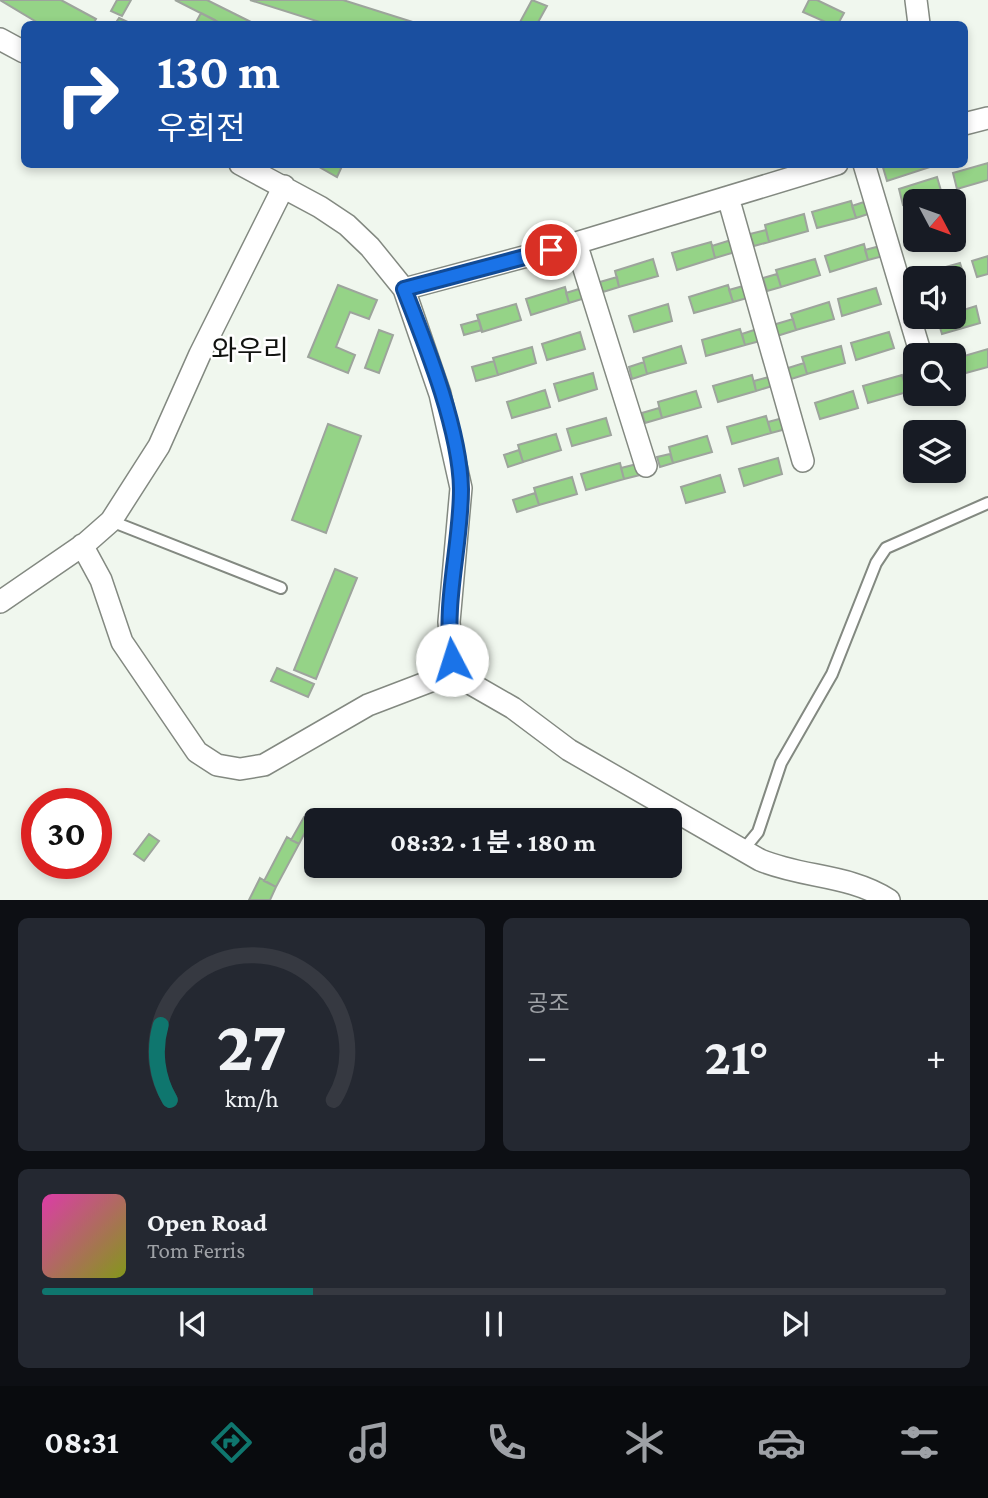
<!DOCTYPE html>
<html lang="ko">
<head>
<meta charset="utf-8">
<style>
  :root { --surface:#171b24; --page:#242831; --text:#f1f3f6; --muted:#9ea1a6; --line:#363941; --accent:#0f766e }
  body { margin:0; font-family:"Crimson Pro","Noto Sans KR",serif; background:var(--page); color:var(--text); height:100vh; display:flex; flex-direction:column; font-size:26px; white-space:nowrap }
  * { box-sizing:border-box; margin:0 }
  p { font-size:23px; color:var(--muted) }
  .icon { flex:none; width:38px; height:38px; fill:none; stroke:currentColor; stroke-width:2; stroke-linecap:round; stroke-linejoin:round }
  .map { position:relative; height:900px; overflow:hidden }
  .details { display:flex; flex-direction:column; gap:18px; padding:18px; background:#0d0f14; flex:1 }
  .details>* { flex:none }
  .top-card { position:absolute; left:21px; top:21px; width:947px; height:147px; border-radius:10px; box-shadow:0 4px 10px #0003; background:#1a4fa0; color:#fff; overflow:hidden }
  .needle { width:46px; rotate:131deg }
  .tools { position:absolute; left:903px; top:189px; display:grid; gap:14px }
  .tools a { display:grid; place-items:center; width:63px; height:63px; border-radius:10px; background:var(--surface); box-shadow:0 4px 10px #0003; font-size:35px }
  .speed { position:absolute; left:21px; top:788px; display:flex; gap:14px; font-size:35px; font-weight:700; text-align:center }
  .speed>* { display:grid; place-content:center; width:91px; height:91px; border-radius:50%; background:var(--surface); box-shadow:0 4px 10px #0003; line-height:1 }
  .speed .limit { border:10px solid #d22; background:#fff; color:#111 }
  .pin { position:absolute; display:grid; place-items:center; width:60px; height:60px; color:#fff; margin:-30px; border:4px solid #fff; border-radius:50%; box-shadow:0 2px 7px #0007 }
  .me { position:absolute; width:77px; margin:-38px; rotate:355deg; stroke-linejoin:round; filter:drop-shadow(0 0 5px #0008) }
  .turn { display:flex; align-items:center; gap:24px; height:147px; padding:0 21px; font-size:32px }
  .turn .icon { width:91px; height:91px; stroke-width:2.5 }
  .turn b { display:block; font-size:49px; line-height:60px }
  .big { font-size:52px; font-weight:700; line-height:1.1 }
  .details .widget { flex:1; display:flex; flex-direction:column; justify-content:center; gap:10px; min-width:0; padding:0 24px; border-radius:10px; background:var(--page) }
  .details .dial { align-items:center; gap:0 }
  .dial svg { height:182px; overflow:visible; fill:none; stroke:var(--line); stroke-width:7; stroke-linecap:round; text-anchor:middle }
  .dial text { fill:var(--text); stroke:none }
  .song { display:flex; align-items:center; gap:21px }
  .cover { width:84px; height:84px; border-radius:10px; background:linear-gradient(135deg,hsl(320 70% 55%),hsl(70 70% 35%)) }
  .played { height:7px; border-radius:4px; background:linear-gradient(90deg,var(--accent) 30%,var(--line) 30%) }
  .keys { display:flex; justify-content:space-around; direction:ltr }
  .heat { display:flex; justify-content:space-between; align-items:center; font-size:38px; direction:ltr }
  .details .tiles { flex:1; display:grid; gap:18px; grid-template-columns:1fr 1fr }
  .widget:last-child { grid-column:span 2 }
  .trip { position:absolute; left:304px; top:808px; width:378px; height:70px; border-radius:10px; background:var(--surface); box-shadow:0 4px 10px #0003; font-weight:700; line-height:70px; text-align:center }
  .tab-bar { display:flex; height:112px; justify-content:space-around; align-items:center; background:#090b0e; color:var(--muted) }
  .tab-bar .icon { width:49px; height:49px }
  .tab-bar .current { color:var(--accent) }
  .tab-bar b { font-size:32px; color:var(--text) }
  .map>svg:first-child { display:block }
  .building { fill:#95d387; stroke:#9da49c; stroke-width:2 }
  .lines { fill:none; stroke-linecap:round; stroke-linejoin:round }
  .service-casing { stroke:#838981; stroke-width:14 }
  .minor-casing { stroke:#838981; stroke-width:24 }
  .service { stroke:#fff; stroke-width:10 }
  .minor { stroke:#fff; stroke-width:21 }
  .route-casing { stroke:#114b97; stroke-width:18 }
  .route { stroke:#1a73e8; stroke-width:12 }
  .labels { text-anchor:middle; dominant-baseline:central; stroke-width:5; stroke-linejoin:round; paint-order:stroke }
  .quarter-label { font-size:28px; fill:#111310; stroke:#fff }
</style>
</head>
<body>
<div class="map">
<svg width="988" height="900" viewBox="0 0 988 900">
  <rect width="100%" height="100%" fill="#f0f7ee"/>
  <path class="building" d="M0 0H61L96 19 93 24H40Z
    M117 0H131L122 16 111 11Z
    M175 0H207L255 24H222Z
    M250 0H343L419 24H326Z
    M532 0 547 6 537 24H519Z
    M809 0H817L844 13 838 24H830L803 12Z
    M201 13 215 20 213 24H195Z
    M119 18 132 24H115Z
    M988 163V180L957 189 953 173Z
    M314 164H343L337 177Z
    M882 164H939L887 181Z
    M937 177 942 194 903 205 899 189Z
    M851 201 856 218 817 228 812 212Z
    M867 201 871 213 856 218 852 206Z
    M804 214 808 231 769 242 765 225Z
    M915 229V240H940L915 247 910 230Z
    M766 230 769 242 754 246 750 234Z
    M731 240 735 252 715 258 712 246Z
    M711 242 715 258 677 270 672 253Z
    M864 244 868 260 830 272 825 256Z
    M880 246 883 256 868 260 865 250Z
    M988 256V274L977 277 972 261Z
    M653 259 658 276 619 287 615 271Z
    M815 259 820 275 781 287 776 270Z
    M960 263 965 279 954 283V278H922L921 274Z
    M777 274 781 287 767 291 763 278Z
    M617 277 619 287 603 292 600 282Z
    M338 285 377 300 369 319 350 312 336 347 355 355 348 373 308 357Z
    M728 285 733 302 694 313 689 297Z
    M743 286 747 298 733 302 729 290Z
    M565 287 569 303 531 315 526 299Z
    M582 288 585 298 569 303 566 293Z
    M876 288 881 304 842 316 838 299Z
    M829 302 834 319 796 330 791 314Z
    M516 304 521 320 482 332 477 315Z
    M668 304 672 321 634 332 629 316Z
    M976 306 980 323 942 334 937 318 954 317V313Z
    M793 319 796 330 777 336 773 325Z
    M479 320 482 330 464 335 461 325Z
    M740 329 745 345 706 356 702 340Z
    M757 329 760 341 745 345 742 334Z
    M379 330 393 335 379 373 365 368Z
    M580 332 585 349 547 360 542 344Z
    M889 332 894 348 856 360 851 343Z
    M681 346 686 363 647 374 643 358Z
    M841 346 845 363 807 374 802 357Z
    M532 347 536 363 498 375 493 358Z
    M988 349V367L955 376 954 359Z
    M494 361 498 375 476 381 472 367Z
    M644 362 647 374 632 379 629 367Z
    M804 363 807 374 788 380 785 369Z
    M593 373 597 389 559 401 554 384Z
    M752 375 756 391 718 402 713 386Z
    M902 375 907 392 868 403 863 386Z
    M769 377 772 386 756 391 754 381Z
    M545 390 550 407 512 418 507 402Z
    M696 391 701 407 662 418 658 402Z
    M853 391 858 408 820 419 815 403Z
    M659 408 662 418 645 423 642 413Z
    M766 416 771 433 732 444 727 427Z
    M606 418 611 435 572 446 567 429Z
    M783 418 786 429 771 433 768 422Z
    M328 424 361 436 326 533 292 520Z
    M556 434 561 450 523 462 518 445Z
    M707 436 712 452 673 463 669 447Z
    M519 450 523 462 508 467 504 455Z
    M670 454 673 463 660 467 657 457Z
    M778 458 782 474 744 486 739 469Z
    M620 463 624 479 586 490 581 474Z
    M637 464 640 475 624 479 621 468Z
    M720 475 725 492 686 503 681 487Z
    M572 477 577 494 539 505 534 488Z
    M535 493 539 505 517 512 513 500Z
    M335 569 357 578 316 679 294 670Z
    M277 668 314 684 308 697 271 681Z
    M304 817 311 821 299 844 291 840Z
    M149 834 159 841 144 861 134 854Z
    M287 837 299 844 276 887 264 881Z
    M260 878 276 887 270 900H249Z"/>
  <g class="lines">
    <g class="service-casing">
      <path id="service" d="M111 521 281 588
        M744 849 758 832 781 763 832 674 876 563 886 548 988 503"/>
    </g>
    <g class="minor-casing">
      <path id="minor" d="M916 0 919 24
        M0 39 24 52
        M964 124 988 118
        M240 164 320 207 347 225 370 247 404 289 440 394 461 488 449 622 452 660 457 671 466 681 513 708 569 750 760 860C803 878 849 874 889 900
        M864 164 921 355
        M728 197 803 461
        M576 243 646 466
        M404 289 576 243 837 164
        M82 545 101 580 122 642 197 752 217 765 240 769 264 765 368 705 457 671
        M0 602 86 543 111 521 159 446 200 354 284 186"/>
    </g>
    <use href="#service" class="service"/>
    <use href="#minor" class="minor"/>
  </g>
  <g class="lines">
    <g class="route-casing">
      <path id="route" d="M452 660C443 603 461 546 461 489 460 429 426 345 404 289L551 250"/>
    </g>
    <use href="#route" class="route"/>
  </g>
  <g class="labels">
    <g class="quarter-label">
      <text x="250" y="350">와우리</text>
    </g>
  </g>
</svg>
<div class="tools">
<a><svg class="needle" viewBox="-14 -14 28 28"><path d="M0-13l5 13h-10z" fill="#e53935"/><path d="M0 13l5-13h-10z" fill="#9ea1a6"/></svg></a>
<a><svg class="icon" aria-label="sound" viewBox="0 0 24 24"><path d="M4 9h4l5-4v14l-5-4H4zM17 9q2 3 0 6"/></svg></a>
<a><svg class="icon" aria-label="search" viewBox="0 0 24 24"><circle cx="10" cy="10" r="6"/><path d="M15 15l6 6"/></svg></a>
<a><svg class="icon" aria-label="layers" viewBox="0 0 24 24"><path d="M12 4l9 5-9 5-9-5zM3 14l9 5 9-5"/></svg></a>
</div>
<div class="speed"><div class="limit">30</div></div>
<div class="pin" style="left:551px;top:250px;background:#d93025"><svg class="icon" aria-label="arrive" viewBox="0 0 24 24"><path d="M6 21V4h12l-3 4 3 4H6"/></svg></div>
<svg class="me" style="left:452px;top:660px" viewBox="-20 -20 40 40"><circle r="19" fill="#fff"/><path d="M0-13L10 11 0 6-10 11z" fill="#1a73e8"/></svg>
<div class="trip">08:32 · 1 분 · 180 m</div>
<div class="top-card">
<div class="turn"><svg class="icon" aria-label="right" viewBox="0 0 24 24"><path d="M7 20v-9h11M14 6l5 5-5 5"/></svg><div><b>130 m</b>우회전</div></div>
</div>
</div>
<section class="details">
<div class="tiles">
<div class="widget dial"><svg viewBox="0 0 100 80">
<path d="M14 69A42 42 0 1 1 86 69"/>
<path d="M14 69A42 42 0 0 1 10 36" stroke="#0f766e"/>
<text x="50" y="56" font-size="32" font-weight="700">27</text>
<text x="50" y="72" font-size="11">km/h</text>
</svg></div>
<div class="widget"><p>공조</p>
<div class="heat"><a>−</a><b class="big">21°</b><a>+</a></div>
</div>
<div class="widget">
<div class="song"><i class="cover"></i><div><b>Open Road</b><p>Tom Ferris</p></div></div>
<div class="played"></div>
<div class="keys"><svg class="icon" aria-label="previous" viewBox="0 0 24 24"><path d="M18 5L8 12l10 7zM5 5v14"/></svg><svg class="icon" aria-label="pause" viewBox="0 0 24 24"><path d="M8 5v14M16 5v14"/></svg><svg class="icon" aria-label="next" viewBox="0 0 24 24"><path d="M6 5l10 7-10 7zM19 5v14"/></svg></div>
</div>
</div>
</section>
<nav class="tab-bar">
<b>08:31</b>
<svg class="icon current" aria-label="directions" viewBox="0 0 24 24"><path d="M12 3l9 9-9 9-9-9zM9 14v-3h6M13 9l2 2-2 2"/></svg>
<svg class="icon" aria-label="music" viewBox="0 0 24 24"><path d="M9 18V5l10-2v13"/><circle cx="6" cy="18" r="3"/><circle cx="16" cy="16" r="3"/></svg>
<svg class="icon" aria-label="phone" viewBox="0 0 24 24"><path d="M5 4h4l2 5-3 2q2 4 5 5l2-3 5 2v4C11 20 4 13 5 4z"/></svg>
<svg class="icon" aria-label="climate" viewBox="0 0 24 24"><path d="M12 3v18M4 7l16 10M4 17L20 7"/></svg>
<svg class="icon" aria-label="car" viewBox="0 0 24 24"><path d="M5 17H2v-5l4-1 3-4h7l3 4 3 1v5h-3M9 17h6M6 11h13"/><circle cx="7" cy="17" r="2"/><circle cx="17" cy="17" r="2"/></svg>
<svg class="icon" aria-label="filters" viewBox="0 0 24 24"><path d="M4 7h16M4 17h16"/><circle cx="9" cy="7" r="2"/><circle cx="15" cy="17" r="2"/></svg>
</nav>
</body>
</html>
